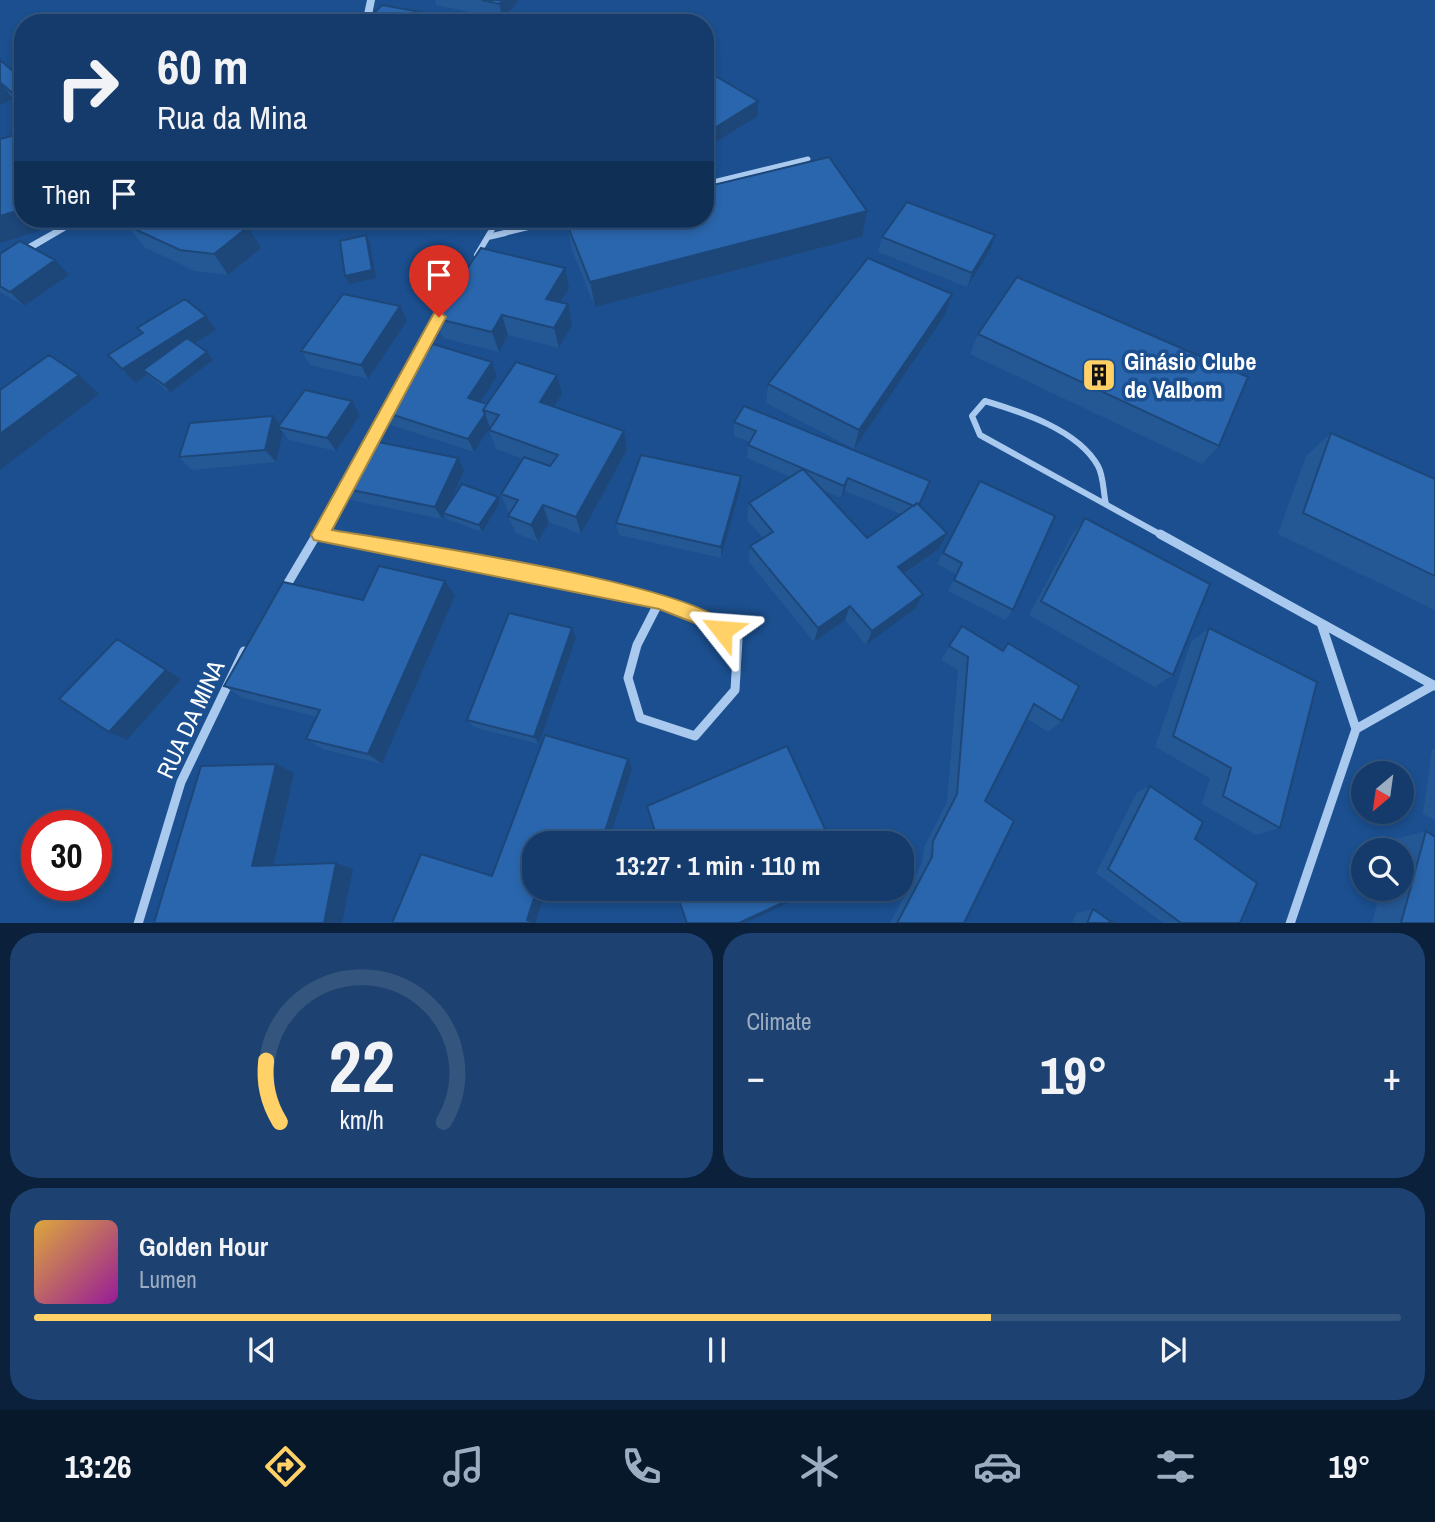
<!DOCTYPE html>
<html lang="en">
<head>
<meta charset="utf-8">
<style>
  :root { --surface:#143b6b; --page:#1d4271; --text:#f1f3f6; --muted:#9dadc1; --line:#33557e; --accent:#ffd166 }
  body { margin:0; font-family:"Archivo Narrow",sans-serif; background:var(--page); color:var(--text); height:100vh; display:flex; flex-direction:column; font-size:26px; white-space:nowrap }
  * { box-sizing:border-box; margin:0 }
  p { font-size:23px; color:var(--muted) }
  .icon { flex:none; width:38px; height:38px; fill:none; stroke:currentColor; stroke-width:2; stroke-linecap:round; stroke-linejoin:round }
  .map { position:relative; height:923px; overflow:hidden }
  .panel { display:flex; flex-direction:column; gap:10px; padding:10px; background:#0b203b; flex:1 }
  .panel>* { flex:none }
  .top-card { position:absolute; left:14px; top:14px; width:700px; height:214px; border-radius:28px; box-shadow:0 4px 10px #0003,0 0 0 2px var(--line); background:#143b6b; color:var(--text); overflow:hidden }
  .needle { width:46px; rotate:209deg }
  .buttons { position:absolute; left:1351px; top:761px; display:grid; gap:14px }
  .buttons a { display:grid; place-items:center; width:63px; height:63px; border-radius:50%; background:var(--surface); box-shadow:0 4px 10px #0003,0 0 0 2px var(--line); font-size:35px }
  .speed { position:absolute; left:21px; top:810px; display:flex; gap:14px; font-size:35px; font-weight:700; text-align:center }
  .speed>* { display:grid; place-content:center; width:91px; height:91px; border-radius:50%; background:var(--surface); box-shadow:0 4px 10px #0003,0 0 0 2px var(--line); line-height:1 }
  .speed .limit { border:10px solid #d22; background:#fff; color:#111 }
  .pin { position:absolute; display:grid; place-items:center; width:60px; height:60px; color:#fff; margin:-72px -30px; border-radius:50% 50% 50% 0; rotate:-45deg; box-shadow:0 0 7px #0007 }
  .pin .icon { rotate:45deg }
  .me { position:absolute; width:77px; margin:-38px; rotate:298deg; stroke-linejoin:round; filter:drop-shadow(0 0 5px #0008) }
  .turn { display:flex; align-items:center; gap:24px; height:147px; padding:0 28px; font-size:32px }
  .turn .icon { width:91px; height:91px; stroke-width:2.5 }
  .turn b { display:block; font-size:49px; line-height:60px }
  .then { display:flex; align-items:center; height:66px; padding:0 28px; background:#0003; gap:14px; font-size:26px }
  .big { font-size:52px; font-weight:700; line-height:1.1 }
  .panel .tile { flex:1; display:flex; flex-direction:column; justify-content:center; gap:10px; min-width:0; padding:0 24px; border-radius:28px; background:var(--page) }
  .panel .dial { align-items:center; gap:0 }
  .dial svg { height:182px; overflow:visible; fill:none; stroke:var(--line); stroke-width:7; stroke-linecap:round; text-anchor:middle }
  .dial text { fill:var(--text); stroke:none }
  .song { display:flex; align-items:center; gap:21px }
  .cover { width:84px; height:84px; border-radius:10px; background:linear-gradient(135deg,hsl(40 70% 55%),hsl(300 70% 35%)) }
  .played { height:7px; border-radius:4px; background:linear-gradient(90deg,var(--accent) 70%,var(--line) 70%) }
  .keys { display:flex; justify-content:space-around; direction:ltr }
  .heat { display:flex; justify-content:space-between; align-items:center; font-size:38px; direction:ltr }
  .panel .tiles { flex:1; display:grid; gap:10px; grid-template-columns:1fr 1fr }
  .tile:last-child { grid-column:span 2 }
  .trip { position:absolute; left:522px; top:831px; width:392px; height:70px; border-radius:28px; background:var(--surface); box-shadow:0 4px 10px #0003,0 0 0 2px var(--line); font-weight:700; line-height:70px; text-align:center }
  .menu { display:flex; height:112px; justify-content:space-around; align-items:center; background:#08182b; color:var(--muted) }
  .menu .icon { width:49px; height:49px }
  .menu .active { color:var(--accent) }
  .menu b { font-size:32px; color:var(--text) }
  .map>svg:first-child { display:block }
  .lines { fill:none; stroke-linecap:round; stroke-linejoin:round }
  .minor-far2 { stroke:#a9c9ee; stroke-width:5 }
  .minor-far1 { stroke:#a9c9ee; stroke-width:6 }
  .minor { stroke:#a9c9ee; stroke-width:9 }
  .tertiary { fill:#a9c9ee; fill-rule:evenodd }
  .wall { fill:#245895; fill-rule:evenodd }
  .shaded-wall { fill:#1d4779 }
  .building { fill:#2a66ad; stroke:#1d4779; stroke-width:2 }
  .route { fill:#ffd166; stroke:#a68842; stroke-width:2 }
  .labels { text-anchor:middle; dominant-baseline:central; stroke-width:7; stroke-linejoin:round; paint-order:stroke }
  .poi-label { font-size:24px; font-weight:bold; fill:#fff; stroke:#1b4f8f; text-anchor:start }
  .street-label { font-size:24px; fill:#fff; stroke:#1b4f8f }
</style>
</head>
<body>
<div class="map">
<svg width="1435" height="924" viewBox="0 0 1435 924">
  <rect width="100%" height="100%" fill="#1b4f8f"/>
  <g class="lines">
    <path class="minor-far2" d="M705 184 808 159
      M489 235 499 219
      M497 235 563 219"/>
    <path class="minor-far1" d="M488 237 505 233
      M477 255 490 233
      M368 447 440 316
      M1106 504C1103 492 1104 477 1098 466 1078 430 1022 412 985 401L972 416 980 435 1163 536
      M320 535 326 536
      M316 536 347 485"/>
    <path class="minor" d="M1160 534 1435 686
      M320 535 502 567 659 602
      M285 588 317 534
      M659 602 696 616 738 640 735 690 695 736 640 718 628 678 637 645Z
      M1321 623 1356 729
      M138 924 181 782 244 651
      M1290 924 1356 729 1434 685"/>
    <path class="tertiary" d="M367 0H375L372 15 365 23H356L364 14Z
      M73 219H85L0 269V260Z"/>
  </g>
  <path class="wall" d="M435 0H517L518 2 503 19 436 5Z
    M0 60 23 80V107L13 99 0 105Z
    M705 70 758 116 708 147 705 145Z
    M125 219H266L263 223 232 220 261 248 228 275 195 271 144 247 128 226 129 224Z
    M580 219 862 237 595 307 572 250 567 224 581 221Z
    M882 237 990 250 967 287 878 252Z
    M0 254 69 275 24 306 0 292Z
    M569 288 561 303 568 304 572 325 559 348 508 335 499 352 443 338 434 318Z
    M952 294 945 315 854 449 766 403 768 384Z
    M206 316 216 330 195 344 207 352 213 360 170 393 147 375 135 383 108 355 142 334 137 328Z
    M407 321 368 379 310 365 301 351Z
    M978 334 1219 446 1202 464 970 354Z
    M492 362 497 376 480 402 487 404 562 394 554 407 624 431 627 450 581 534 549 522 538 542 516 533 508 516 511 512 508 511 501 494 523 459 496 449 489 430 490 427 474 452 391 425 384 412Z
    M352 401 360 415 336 451 289 440 283 432 276 462 192 470 179 457Z
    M734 422 930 481 919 505 939 549 905 574 923 594 916 608 866 645 845 620 814 642 749 562 750 546 763 538 747 520 749 503 791 477 747 458 748 445 750 442 734 436ZM823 490 841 498 845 491 901 514 867 538Z
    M1331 433 1435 479V610L1278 534 1306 456Z
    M464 471 448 505 500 503 482 532 447 519 444 514 442 519 351 500 342 488Z
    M980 481 1013 610 1005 620 948 591 956 574 937 564Z
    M740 489 721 558 619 535 616 523Z
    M1085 518 1173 675 1155 687 1029 615 1072 535Z
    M455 596 382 764 323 749 306 739 317 717 243 698 224 686 363 600Z
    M962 626 1002 650 1008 643 1062 721 1048 732 1026 718 985 801 964 923H890L922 863 924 848 947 802 958 670 941 660Z
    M572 628 576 638 539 744 474 727 467 720Z
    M1209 628 1280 828 1256 835 1202 804 1210 778 1155 747 1191 642Z
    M1435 748V820L1423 814 1432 750Z
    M1150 786 1240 923H1163L1096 873 1137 792Z
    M1426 831 1435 923H1372L1381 889H1402V850H1392L1395 839Z
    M549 889H593L589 901Z
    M1093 909 1113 923H1072L1076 913Z"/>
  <path class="shaded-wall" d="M503 0H517L518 2 503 19 499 4Z
    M1 83 13 99 0 105V84Z
    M23 95V104L17 97Z
    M758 101V116L708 147V132Z
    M23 209V219H46L48 228 0 243V216Z
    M867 211 862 237 595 307 590 282Z
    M248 227 261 248 228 275 214 254Z
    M366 235 370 243 376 278 349 284 345 276Z
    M995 235 990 250 967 287 972 273Z
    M55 260 69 275 24 306 10 292Z
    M565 268 569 288 551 319 546 299Z
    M952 294 945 315 854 449 859 430Z
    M568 304 572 325 559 348 554 328Z
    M400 306 407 321 368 379 361 365Z
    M502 315 508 335 499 352 492 332Z
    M206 316 216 330 148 374 143 370 147 375 135 383 122 369Z
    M207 352 213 360 170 393 164 385Z
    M492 362 497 376 474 412 468 398Z
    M79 375 99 394 0 470V434Z
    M557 375 562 394 545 421 540 402Z
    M352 401 360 415 336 451 327 438Z
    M485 414 490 427 474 452 468 439Z
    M273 416 282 427H278L283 432 276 462 265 450Z
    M624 431 627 450 581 534 576 517Z
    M458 458 464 471 442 519 435 507Z
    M741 476 740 489 721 558V547Z
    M848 478 845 491 841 498 844 486Z
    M498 497 500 503 482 532 479 525Z
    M543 505 549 522 538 542 531 525Z
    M947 533 939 549 892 582 898 567Z
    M445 581 455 596 382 764 368 754Z
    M923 594 916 608 866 645 872 631Z
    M850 606 845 620 814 642 818 628Z
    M572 628 576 638 539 744 534 737Z
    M117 639 181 679 127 740 109 732Z
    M628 759 632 769 608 844H601Z
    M276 764 294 773 272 871 252 866Z
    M336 863 353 869 342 923H324Z
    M537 889H547L535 923 527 920Z
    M586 889H593L589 901 584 897Z
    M812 889H818L745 923H739Z"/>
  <path class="building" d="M482 0H503L499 4Z
    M382 5 453 18 449 23H364Z
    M0 60 23 80V95L17 97 1 83 0 84Z
    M705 70 758 101 708 132 705 130V104L711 100 705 97Z
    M23 133V209L0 216V139Z
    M829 157 867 211 590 282 567 224 582 221 581 219H705V187Z
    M907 202 995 235 972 273 882 237Z
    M133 219H230L248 227 214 254 180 250 128 226Z
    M366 235 372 270 345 276 340 241Z
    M20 241 55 260 10 292 0 286V254Z
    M481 248 565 268 546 299 568 304 554 328 502 315 492 332 434 318Z
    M868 258 952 294 859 430 768 384Z
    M1017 277 1248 377 1219 446 978 334Z
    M343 294 400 306 361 365 301 351Z
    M185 299 206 316 122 369 108 355 143 333 137 328Z
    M187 338 207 352 164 385 143 370Z
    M433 344 492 362 468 398 487 404 483 410 485 414 468 439 384 412Z
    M49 355 79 375 0 434V390Z
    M516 362 557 375 540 402 624 431 576 517 543 505 531 525 508 516 518 500 501 494 524 457 550 466 558 455 489 430 499 415 483 410Z
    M305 390 352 401 327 438 278 427Z
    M744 406 930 481 919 505 917 503 914 506 848 478 844 486 748 445 756 431 734 422Z
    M273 416 265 450 179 457 190 423Z
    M1331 433 1435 479V576L1303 513Z
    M368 440 458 458 435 507 342 488Z
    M641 455 741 476 721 547 616 523Z
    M803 469 867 538 917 503 947 533 898 567 923 594 872 631 850 606 818 628 750 546 773 532 749 503Z
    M980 481 1055 516 1013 610 954 580 962 563 943 553Z
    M462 484 498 497 479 525 443 513Z
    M1085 518 1210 584 1173 675 1041 601Z
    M379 566 445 581 368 754 306 739 320 710 224 686 283 582 363 600Z
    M509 613 572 628 534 737 467 720Z
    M962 626 1003 651 1008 643 1079 686 1062 721 1034 704 985 801 1014 821 964 923H897L932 857 933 841 957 794 968 657 949 646Z
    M1209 628 1317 682 1280 828 1223 796 1231 768 1173 736Z
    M117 639 166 670 109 732 59 699Z
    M545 735 628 759 601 844H534V889H537L527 920 537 923H392L421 854 492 876Z
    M787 746 825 829 817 833 822 844H659L647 806Z
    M276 764 252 866 336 863 324 923H154L201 766Z
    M1150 786 1203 822 1195 839 1257 883 1240 923H1181L1108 869Z
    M1426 831 1435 837V923H1401Z
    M558 889H586L584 897Z
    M675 889H812L739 923H687Z
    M1093 909 1113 923H1087Z"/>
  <path class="route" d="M439 311 446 317 332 530C391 540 712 586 731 630L729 636 722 638 700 625 659 609 314 540 311 535 314 530 434 313Z"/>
  <defs>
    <g id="building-square" transform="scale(1.75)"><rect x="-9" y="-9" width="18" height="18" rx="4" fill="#ffd166" stroke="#1b4f8f"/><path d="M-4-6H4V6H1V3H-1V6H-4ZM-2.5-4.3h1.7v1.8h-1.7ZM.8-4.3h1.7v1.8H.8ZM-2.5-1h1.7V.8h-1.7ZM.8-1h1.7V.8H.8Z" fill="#111"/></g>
  </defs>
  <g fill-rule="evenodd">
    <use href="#building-square" x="1099" y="375"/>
  </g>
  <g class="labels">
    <g class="poi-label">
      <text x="1124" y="361">Ginásio Clube<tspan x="1124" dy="28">de Valbom</tspan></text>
    </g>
    <g class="street-label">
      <text transform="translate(190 719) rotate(-65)">RUA DA MINA</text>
    </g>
  </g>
</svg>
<div class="buttons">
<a><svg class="needle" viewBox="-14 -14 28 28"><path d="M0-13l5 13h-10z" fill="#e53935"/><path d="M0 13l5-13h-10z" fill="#9dadc1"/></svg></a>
<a><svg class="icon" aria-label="search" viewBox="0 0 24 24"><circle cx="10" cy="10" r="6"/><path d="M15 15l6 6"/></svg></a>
</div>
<div class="speed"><div class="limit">30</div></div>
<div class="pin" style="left:439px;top:317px;background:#d93025"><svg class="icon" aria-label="arrive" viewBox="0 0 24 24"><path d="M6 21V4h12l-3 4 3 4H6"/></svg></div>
<svg class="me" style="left:722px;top:630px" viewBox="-20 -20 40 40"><path d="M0-17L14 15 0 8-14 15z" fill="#ffd166" stroke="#fff" stroke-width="4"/></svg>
<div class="trip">13:27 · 1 min · 110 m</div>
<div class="top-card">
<div class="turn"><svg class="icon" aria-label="right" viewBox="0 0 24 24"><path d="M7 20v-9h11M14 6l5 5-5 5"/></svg><div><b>60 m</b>Rua da Mina</div></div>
<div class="then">Then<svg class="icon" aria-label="arrive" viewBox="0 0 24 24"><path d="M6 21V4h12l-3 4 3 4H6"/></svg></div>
</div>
</div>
<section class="panel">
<div class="tiles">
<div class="tile dial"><svg viewBox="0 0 100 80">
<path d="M14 69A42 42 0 1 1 86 69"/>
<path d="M14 69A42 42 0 0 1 8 42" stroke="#ffd166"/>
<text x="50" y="56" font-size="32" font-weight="700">22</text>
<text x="50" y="72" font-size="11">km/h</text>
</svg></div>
<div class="tile"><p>Climate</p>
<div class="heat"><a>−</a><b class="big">19°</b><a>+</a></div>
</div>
<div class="tile">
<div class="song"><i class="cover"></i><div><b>Golden Hour</b><p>Lumen</p></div></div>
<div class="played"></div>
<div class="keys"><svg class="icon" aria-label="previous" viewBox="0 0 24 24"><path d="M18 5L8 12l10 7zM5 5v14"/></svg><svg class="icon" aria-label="pause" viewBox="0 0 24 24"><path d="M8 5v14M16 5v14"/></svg><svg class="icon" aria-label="next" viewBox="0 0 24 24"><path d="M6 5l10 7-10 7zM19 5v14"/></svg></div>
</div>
</div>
</section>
<nav class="menu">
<b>13:26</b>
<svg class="icon active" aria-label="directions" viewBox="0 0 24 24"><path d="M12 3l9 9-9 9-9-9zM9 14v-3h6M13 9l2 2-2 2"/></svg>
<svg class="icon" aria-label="music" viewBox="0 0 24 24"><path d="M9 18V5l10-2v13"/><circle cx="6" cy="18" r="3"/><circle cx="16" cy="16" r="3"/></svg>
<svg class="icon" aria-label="phone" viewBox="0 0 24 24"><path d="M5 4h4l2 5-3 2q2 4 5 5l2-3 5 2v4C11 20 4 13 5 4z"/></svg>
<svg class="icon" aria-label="climate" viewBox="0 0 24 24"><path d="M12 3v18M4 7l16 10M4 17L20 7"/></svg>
<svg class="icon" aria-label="car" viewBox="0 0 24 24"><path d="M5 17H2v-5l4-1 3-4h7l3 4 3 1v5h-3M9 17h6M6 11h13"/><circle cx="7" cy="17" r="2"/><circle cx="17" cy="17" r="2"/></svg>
<svg class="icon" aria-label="filters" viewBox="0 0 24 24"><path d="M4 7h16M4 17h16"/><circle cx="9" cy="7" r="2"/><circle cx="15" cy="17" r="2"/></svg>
<b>19°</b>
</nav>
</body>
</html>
